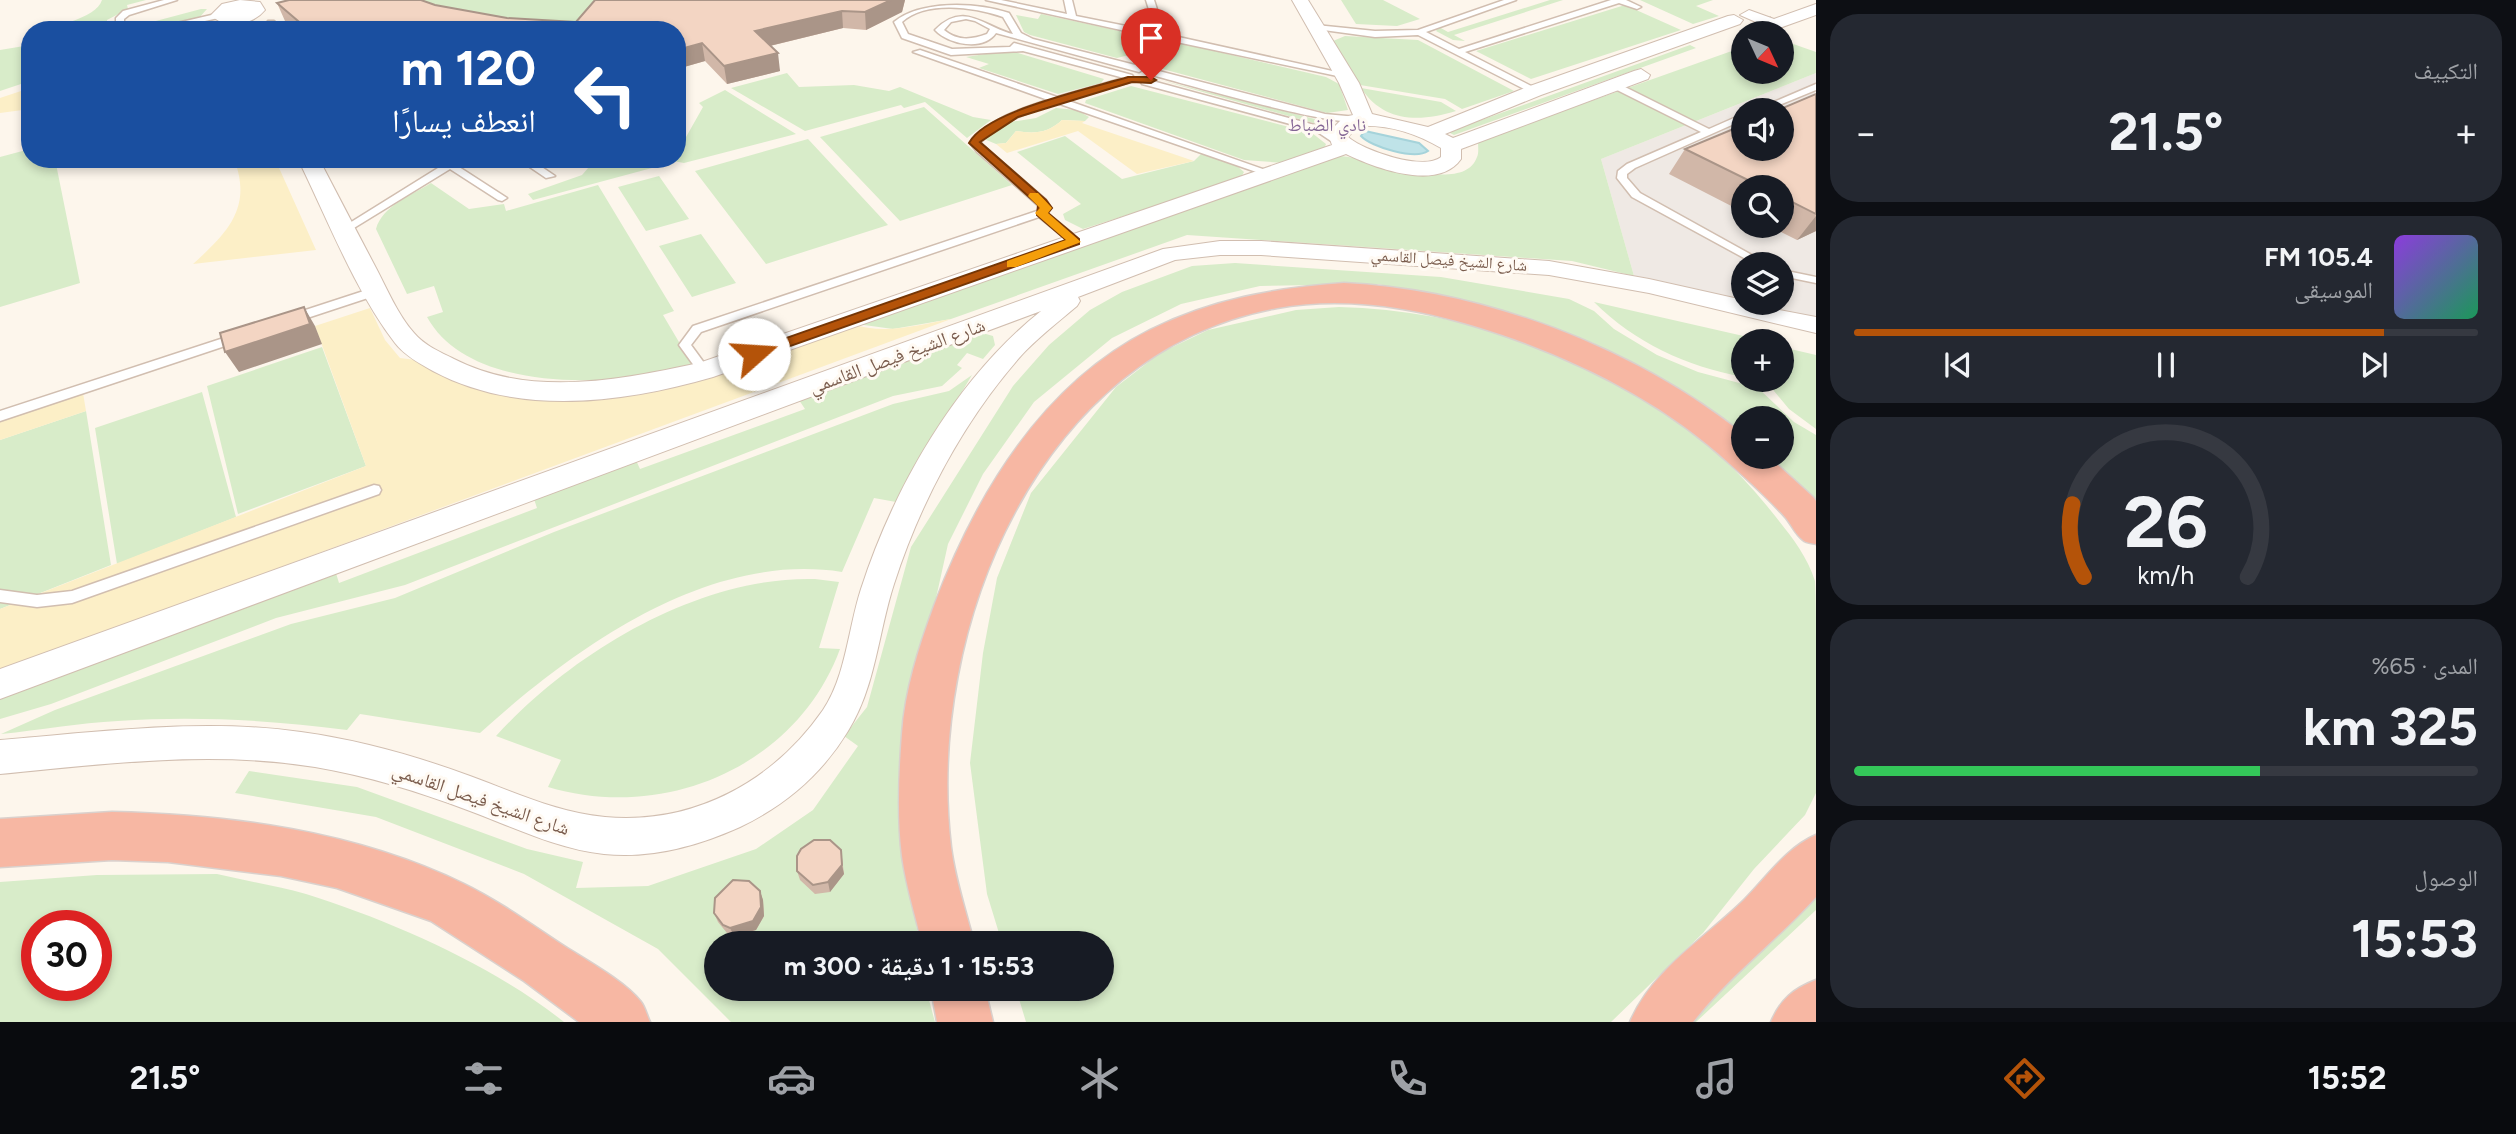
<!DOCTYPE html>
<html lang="ar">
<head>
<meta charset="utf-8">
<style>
  :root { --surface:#171b24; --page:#242831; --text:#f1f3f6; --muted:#9ea1a6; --line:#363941; --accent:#b45309 }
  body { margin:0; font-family:Figtree,"Noto Naskh Arabic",sans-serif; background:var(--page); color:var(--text); direction:rtl; height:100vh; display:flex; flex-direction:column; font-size:26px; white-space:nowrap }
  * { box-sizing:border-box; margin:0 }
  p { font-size:23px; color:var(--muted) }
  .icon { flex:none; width:38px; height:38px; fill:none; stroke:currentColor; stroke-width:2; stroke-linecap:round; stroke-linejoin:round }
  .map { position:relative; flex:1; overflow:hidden; direction:ltr }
  .panel { display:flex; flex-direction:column; gap:14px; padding:14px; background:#0d0f14; width:700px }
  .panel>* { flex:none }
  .top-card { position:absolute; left:21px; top:21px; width:665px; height:147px; border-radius:28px; box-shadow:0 4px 10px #0003; direction:rtl; background:#1a4fa0; color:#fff; overflow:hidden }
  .needle { width:46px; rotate:134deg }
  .tools { position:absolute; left:1731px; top:21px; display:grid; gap:14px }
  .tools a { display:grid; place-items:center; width:63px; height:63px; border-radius:50%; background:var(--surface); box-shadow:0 4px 10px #0003; font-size:35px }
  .speed { position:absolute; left:21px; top:910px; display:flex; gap:14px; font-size:35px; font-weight:700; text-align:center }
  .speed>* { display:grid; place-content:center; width:91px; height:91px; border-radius:50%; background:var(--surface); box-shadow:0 4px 10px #0003; line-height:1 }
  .speed .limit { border:10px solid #d22; background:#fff; color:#111 }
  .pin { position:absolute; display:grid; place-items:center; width:60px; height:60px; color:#fff; margin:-72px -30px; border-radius:50% 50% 50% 0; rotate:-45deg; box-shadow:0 0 7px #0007 }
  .pin .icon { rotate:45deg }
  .me { position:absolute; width:77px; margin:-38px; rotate:71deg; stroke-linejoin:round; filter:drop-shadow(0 0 5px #0008) }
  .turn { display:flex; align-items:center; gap:24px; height:147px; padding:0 35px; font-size:32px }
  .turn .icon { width:91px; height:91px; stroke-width:2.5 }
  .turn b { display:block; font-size:49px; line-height:60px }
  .big { font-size:52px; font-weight:700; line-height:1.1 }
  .panel .card { flex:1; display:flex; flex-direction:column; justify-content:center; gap:10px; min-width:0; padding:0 24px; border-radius:28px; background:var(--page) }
  .panel .dial { align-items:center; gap:0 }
  .dial svg { height:182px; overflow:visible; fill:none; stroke:var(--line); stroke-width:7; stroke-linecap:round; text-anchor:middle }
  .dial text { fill:var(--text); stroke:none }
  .song { display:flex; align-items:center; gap:21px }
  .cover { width:84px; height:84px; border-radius:10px; background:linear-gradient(135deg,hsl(270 70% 55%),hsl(150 70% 35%)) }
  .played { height:7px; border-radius:4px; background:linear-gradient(90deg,var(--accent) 85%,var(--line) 85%) }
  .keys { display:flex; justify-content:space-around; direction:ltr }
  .heat { display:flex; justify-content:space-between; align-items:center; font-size:38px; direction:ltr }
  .charge { height:10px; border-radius:5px; background:linear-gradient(90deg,#34c759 65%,var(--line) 0) }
  .trip { position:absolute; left:704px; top:931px; width:410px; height:70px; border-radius:35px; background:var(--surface); box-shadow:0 4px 10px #0003; font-weight:700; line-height:70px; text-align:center; direction:rtl }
  .dock { display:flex; height:112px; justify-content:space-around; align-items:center; background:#090b0e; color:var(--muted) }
  .dock .icon { width:49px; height:49px }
  .dock .active { color:var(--accent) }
  .dock b { font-size:32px; color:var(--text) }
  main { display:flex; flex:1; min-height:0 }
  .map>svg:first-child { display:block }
  .industrial { fill:#efe9e4; fill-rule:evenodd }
  .green { fill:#d8ecc9; fill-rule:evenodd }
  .sand { fill:#fcefc7 }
  .water { fill:#bfe3e8; stroke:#a5d3da; stroke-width:2 }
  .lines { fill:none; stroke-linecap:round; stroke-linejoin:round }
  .street-tunnel { stroke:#dcd0c4; stroke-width:19; stroke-dasharray:19 10; stroke-linecap:butt }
  .lane-casing { stroke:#d1beb0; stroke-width:3 }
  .street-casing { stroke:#d1beb0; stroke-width:2 }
  .highway-casing { stroke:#dad1cd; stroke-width:3 }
  .lane { fill:#fff; fill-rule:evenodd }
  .street { fill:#fff; fill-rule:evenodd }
  .highway { fill:#f7b7a3; fill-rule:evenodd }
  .wall { fill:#d1b7a8 }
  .shaded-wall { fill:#aa9588 }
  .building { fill:#f3d5c3; stroke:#aa9588; stroke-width:2 }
  .route { fill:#b45309; stroke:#753606; stroke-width:2 }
  .slow { fill:#f59e0b }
  .labels { text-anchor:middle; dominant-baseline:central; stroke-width:6; stroke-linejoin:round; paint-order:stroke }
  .far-street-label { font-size:16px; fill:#7a5c4d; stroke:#fffaf3 }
  .far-neighbourhood-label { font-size:18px; fill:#846695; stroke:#fffaf3 }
  .street-label { font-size:19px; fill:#7a5c4d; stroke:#fffaf3 }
</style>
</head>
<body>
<main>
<section class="panel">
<div class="card"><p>التكييف</p>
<div class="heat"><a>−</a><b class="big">21.5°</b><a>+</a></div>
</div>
<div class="card">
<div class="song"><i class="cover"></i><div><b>105.4 FM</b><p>الموسيقى</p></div></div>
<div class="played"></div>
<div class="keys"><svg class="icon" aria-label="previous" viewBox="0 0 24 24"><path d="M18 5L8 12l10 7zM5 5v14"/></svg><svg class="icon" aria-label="pause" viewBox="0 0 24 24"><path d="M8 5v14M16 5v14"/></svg><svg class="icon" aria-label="next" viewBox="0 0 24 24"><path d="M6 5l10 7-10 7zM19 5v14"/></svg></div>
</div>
<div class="card dial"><svg viewBox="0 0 100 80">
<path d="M14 69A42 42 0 1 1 86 69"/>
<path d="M14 69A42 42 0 0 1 9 37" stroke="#b45309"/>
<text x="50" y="56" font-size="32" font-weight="700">26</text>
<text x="50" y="72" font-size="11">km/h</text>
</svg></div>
<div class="card"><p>المدى · 65%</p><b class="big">325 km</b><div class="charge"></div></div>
<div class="card"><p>الوصول</p><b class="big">15:53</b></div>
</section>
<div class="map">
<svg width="1816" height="1022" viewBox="0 0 1816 1022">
  <rect width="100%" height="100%" fill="#fdf6ec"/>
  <path class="industrial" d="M1816 73V318L1751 303H1782V264H1743V301L1634 276 1601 159ZM1743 110H1782V149H1743ZM1743 187H1782V226H1743Z"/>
  <path class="green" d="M102 0H146L127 5 128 9 107 20V26L83 30H32C50 28 96 19 102 0Z
    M395 0H609L590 30H471Z
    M1341 0H1383L1420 19 1397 26 1356 24Z
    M1550 0H1563L1454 35 1465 41 1453 40 1436 31 1439 27 1448 32Z
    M1640 0H1713L1696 6 1719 16 1693 24Z
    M1625 5 1681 30 1531 79 1476 51Z
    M201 9H207L198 19 205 30H122Z
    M1041 14 1120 31 1129 55 1117 58 1030 35 1024 32 1016 15 1038 19Z
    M1345 36 1418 40 1514 91 1462 109 1445 99 1360 85 1333 41Z
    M1159 38 1326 77 1339 84 1348 110 1327 113 1155 67 1151 64 1145 42Z
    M1782 40 1816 52V73L1601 159 1634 276 1572 261 1187 235 951 319 893 329 857 324 1336 156C1365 154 1463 198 1477 157 1479 153 1478 146 1478 141L1743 47V72H1782Z
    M30 45V81L0 91V50Z
    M1690 45 1696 48 1454 135 1448 132Z
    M998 52 1018 53 1104 79 1101 83 1058 94 979 68 989 64 966 57Z
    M787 73 799 87 854 85 889 91 900 87 973 117 991 120 967 138 925 102 904 108 901 105 805 131 731 88Z
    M1160 80 1319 120 1321 123 1317 124Z
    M1131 86 1312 133 1326 144 1324 149 1284 163 1244 160 1085 103 1086 100Z
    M1361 88 1441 102 1456 111C1420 122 1384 123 1361 88Z
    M725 90 796 134 684 163 673 161 677 159V153L703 107 699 103Z
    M924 107 1012 185 900 221 820 137Z
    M1056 108 1077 110 1089 117 1085 121 1062 120C1048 133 1035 134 1016 131L1006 143 996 144 984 139 1004 123 1036 118Z
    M1065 136 1122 179 1194 161 1201 154 1236 165 1244 172 1240 179 1083 229 1065 220 1063 214 1081 204 1017 152Z
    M808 139 888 225 766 264 695 171Z
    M30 149V159H55L80 283 0 307V157Z
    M596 159H665L663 165 533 200 528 194 582 175Z
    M659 176 689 219 646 231 618 187Z
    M431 183 469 209 504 204 506 211 598 185 674 311 663 315 692 364C619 388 470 395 427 317L443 312 434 286 407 294 376 229C382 206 412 195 431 183Z
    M701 234 736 283 692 297 659 246Z
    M1235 263 1441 277 1569 299 1594 311 1614 329 1657 355 1698 372 1758 388 1794 422 1816 435V507L1767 457H1782V418H1743V436L1695 401 1593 343 1506 312 1378 284 1260 286 1181 304 1112 338 1034 402 983 474 948 544 909 720 908 868 919 943H716V989H926L935 1022H731L658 949 524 874 376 817 235 793 249 771 357 787 527 849 583 862 576 888 648 886 756 849 813 810 858 746 844 736 867 707 911 547 1013 386 1049 345 1090 310 1122 292 1192 266Z
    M1594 302 1761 340 1743 341V377C1686 366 1635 343 1594 302Z
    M1339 307C1499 311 1665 380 1767 506 1786 530 1806 552 1815 581 1816 598 1816 622 1816 639 1816 690 1816 742 1816 793L1805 815 1754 869 1703 933 1611 1022H1026L1016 989H1101V943H1002L987 894 970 763 983 653 997 578 1031 493 1116 387 1160 353 1208 330 1296 310Z
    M979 332 993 336 995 345 983 359 967 353 957 365 962 368 942 386 893 396 405 585 276 618 51 704 0 719V695L335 570 339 583 537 508 533 496 635 458 640 469 805 409 797 397Z
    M322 347 366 466 238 514 207 386Z
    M1782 347 1816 355V429L1789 409 1765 380H1782Z
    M972 375 896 502 874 498 842 572C707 551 574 648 480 733L360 714 347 730C271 720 194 716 118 721 79 723 40 730 1 734L55 710 291 624 395 598 554 532 893 404 949 391Z
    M202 392 236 517 117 564 95 428Z
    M86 411 111 565 0 609V440Z
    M815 579 839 582 819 648 840 649C797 766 665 822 548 787L561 760 496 736C573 652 699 576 815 579Z
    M217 874C246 881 277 886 306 894 392 921 494 966 564 1022H0V882L97 875ZM37 926H96V985H37Z
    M1816 887V910L1696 1022H1683Z"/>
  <path class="sand" d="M30 88V109L0 113V98Z
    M1062 120 1085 121 1082 123 1194 161 1137 174 1078 131 1007 153 996 144 1006 143 1016 131C1035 134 1048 133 1062 120Z
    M234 159H275L316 250 193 264C227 233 253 208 234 159Z
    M370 308 385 340 400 358 424 361 562 398 852 324C884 335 918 325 951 319L0 671V609L366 466 315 326Z
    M83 393 86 411 0 440V419Z"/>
  <path class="water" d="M1365 131 1419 143 1428 151C1415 160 1371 147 1361 136Z"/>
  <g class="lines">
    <path class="street-tunnel" d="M1758 31 1774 25"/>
    <g class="lane-casing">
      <path id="lane" d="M164 0H177L129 15 124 19V30H116V18L123 11Z
        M986 0H1001L1067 14 1064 0H1072L1076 16 1156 32 1146 0H1154L1165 34 1346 74 1342 77 1139 34 1144 69 1139 72 996 33C983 52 948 44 935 30 964 0 984 27 1013 34L1003 17C974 7 926 0 902 22L908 34 952 49 1010 47 1014 43 1132 75 1135 79 1134 81 1066 100 1274 173 1265 175 1057 103C1030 112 999 121 980 143L1046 200 1051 208 1047 213 1079 239V243H1071L1039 217 701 332 691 345 710 371 708 374H700L679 345 693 326 1037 211 1041 208 977 152 970 143C989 119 1020 109 1048 100L913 52 920 50 1057 97 1124 78 1023 51 951 55 902 38 894 22C920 0 976 2 1009 13L1021 33 1033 39 1135 65 1130 32ZM966 19 975 21 990 29 987 34C971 40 957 41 944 30L951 22Z
        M1504 0H1516L1426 32 1459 49 1611 0H1626L1641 7 1637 9 1619 3 1465 52 1537 89V93L1534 94 1418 35 1375 37 1316 29 1312 27 1316 25 1375 31 1418 30Z
        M220 13 224 15 223 17 164 30H147Z
        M268 21H274L282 30H273L267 23Z
        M1151 69 1325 114 1357 117 1362 120C1344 131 1179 82 1148 74L1147 72Z
        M1145 79 1322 127 1345 143 1337 145 1316 131 1142 84 1141 82Z
        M1611 83H1617L1709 129 1743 114V120L1635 168 1627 174V178L1640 193 1768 264H1755L1632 197 1617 178 1618 171 1627 164 1701 132 1611 87Z
        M1816 84V90L1767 110H1755Z
        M448 159H464L456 165 507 198 502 201 498 200 450 169 349 231H341L340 229 446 163Z
        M518 159H530L555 176 546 178Z
        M1782 270 1816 277V283L1782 276Z
        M376 287 380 288V294L295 322H287L285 319 287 316Z
        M239 333 245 337 243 340 0 421V411Z
        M374 485 379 486 381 490 379 494 72 603 37 607 0 602V590L37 595 72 591Z"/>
    </g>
    <g class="street-casing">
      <path id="street" d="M240 0 260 2 265 10C253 25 225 30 211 15L222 4Z
        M1292 0H1308L1359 83 1372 114 1428 127 1527 87 1728 16 1734 15 1743 20 1740 24 1541 95 1445 134 1453 138 1634 71 1641 69 1650 75 1648 79 1461 149V159C1438 192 1375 168 1346 154L713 377C623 403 519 417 433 371 420 364 404 355 395 343 355 291 327 218 298 159H319C338 196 357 232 376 268 387 289 398 315 414 333 424 345 440 352 454 359 530 398 620 380 699 363L1332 145 1328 133 1344 117 1353 115 1339 83ZM1357 126C1386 124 1416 133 1441 148V157C1423 171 1364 151 1348 137Z
        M1816 4V15L1774 30 1740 15 1749 10 1774 19Z
        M1220 241H1261L1549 261 1649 279 1743 300V303L1816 317V333L1649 293 1549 275 1261 255H1220L1175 260 1078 297 1080 301 1077 306C1057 323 1036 339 1019 358 963 422 920 503 894 584 878 633 876 686 848 731 822 774 786 805 740 827 698 846 650 859 604 854 557 849 513 827 470 811 420 792 368 776 315 767 211 750 104 764 0 774V740C100 732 202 718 301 732 359 740 416 756 470 776 514 792 558 813 605 817 693 825 773 782 823 710 846 676 848 629 861 589 894 487 956 379 1041 311L0 699V669L1163 249Z"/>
    </g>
    <g class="highway-casing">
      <path id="highway" d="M1344 283C1484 290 1633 347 1743 434V457H1769L1813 497 1816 501V544C1812 543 1806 543 1803 540 1796 535 1791 524 1786 518 1769 499 1748 480 1730 464 1672 410 1599 371 1525 343 1446 314 1361 293 1277 308 1039 351 925 629 951 847 955 880 966 911 974 943H922C915 914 906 885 902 856 897 816 899 774 902 734 905 690 919 647 934 606 976 495 1041 385 1150 330 1212 299 1276 288 1344 283Z
        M112 812C232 815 355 831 464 884 499 901 532 925 564 946 586 960 626 982 641 1002 645 1007 647 1016 650 1022H579L524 981 431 921 337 888 281 876 168 862 112 860 0 867V819Z
        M1816 835V897C1777 940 1729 976 1693 1022H1630C1653 969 1704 939 1744 900 1767 877 1786 848 1816 835Z
        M1816 980V1022H1771C1781 999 1793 989 1816 980Z
        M931 989H985L993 1022H937Z"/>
    </g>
    <use href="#lane" class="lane"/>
    <use href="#street" class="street"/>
    <use href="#highway" class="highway"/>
  </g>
  <path class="wall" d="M595 0H905L902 12 866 30 843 28 770 46 780 71 727 84 705 61 677 69V30H296L285 21 277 3 435 5 507 18 576 22Z
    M1816 94V231L1797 240 1769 226H1782V187H1743V212L1669 174 1685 149Z
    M841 850 844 874 830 892 815 894 800 880 797 871Z
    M760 891 763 900 764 916 756 930 734 936 727 933 718 922 714 913Z"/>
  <path class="shaded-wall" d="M891 0H905L902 12 866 30 865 12Z
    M842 11 843 28 757 49 755 31Z
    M702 43 705 61 677 69V50Z
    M778 53 780 71 727 84 724 66Z
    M1816 216V231L1797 240Z
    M304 307 315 326 322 344 239 372 225 352Z
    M842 865 844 874 830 892 828 882Z
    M760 891 763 900 764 916 756 930 734 936 730 928Z"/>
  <path class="building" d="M289 0H421L435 5 507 18 576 22 595 0H891L865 12 842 11 755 31 778 53 724 66 702 43 677 50V30H297L305 27 277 3Z
    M1816 94V214L1782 197V187H1762L1685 149 1743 125V149H1782V110H1778Z
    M304 307 310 324 225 352 220 333Z
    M814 840H830L841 850 842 865 828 882 813 885 797 871V856L801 849Z
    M733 880 749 881 760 891 761 907 753 921 730 928 723 925 714 913 715 898Z"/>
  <path class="route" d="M1128 77H1151L1156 80 1151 83 1132 82 1018 117 980 142 1046 200 1052 208 1048 213 1079 239V244L759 357H749V351L1066 240 1037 215 1038 205 969 143C985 111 1092 88 1128 77Z"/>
  <path class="slow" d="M1030 193H1038L1052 208 1048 213 1081 242 1016 267H1007V261L1066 240 1037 215 1035 213 1040 208 1028 196Z"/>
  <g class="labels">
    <g class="far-street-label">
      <text transform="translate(1449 260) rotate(4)">شارع الشيخ فيصل القاسمي</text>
    </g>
    <g class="far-neighbourhood-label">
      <text x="1327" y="125">نادي الضباط</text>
    </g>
    <g class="street-label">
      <text transform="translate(897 356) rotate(-20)">شارع الشيخ فيصل القاسمي</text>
      <text transform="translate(481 799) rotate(19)">شارع الشيخ فيصل القاسمي</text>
    </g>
  </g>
</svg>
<div class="tools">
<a><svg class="needle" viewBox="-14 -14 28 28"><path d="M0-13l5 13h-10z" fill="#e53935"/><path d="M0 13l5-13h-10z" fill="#9ea1a6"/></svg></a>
<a><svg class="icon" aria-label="sound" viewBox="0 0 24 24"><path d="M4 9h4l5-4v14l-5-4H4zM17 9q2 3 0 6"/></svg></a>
<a><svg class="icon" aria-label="search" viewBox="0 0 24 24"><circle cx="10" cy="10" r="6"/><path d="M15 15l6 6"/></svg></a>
<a><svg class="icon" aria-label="layers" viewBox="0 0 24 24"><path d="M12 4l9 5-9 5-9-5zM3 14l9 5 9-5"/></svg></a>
<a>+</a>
<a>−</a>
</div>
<div class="speed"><div class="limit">30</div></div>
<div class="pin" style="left:1151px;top:80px;background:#d93025"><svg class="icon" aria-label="arrive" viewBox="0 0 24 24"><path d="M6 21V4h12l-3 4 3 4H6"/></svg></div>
<svg class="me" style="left:754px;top:354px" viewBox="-20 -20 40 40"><circle r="19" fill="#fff"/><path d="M0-13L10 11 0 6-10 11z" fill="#b45309"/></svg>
<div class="trip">15:53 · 1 دقيقة · 300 m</div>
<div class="top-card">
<div class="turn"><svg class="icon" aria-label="left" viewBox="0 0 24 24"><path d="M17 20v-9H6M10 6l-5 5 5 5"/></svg><div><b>120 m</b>انعطف يسارًا</div></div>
</div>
</div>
</main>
<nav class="dock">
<b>15:52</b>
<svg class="icon active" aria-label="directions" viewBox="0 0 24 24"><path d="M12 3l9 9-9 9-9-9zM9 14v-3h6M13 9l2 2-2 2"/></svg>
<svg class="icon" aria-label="music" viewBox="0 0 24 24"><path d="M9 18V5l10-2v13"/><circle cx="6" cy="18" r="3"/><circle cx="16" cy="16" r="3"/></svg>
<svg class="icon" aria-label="phone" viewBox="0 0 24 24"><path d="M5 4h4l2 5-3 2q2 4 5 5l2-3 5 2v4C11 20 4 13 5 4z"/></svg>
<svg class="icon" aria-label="climate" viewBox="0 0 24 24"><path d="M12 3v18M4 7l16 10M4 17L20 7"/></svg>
<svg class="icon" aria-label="car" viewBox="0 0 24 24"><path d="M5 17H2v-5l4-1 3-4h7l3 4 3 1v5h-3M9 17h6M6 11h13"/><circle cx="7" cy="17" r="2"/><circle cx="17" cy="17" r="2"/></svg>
<svg class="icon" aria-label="filters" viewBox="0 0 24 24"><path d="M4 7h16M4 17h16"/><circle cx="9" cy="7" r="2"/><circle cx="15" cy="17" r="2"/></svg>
<b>21.5°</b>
</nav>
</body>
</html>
